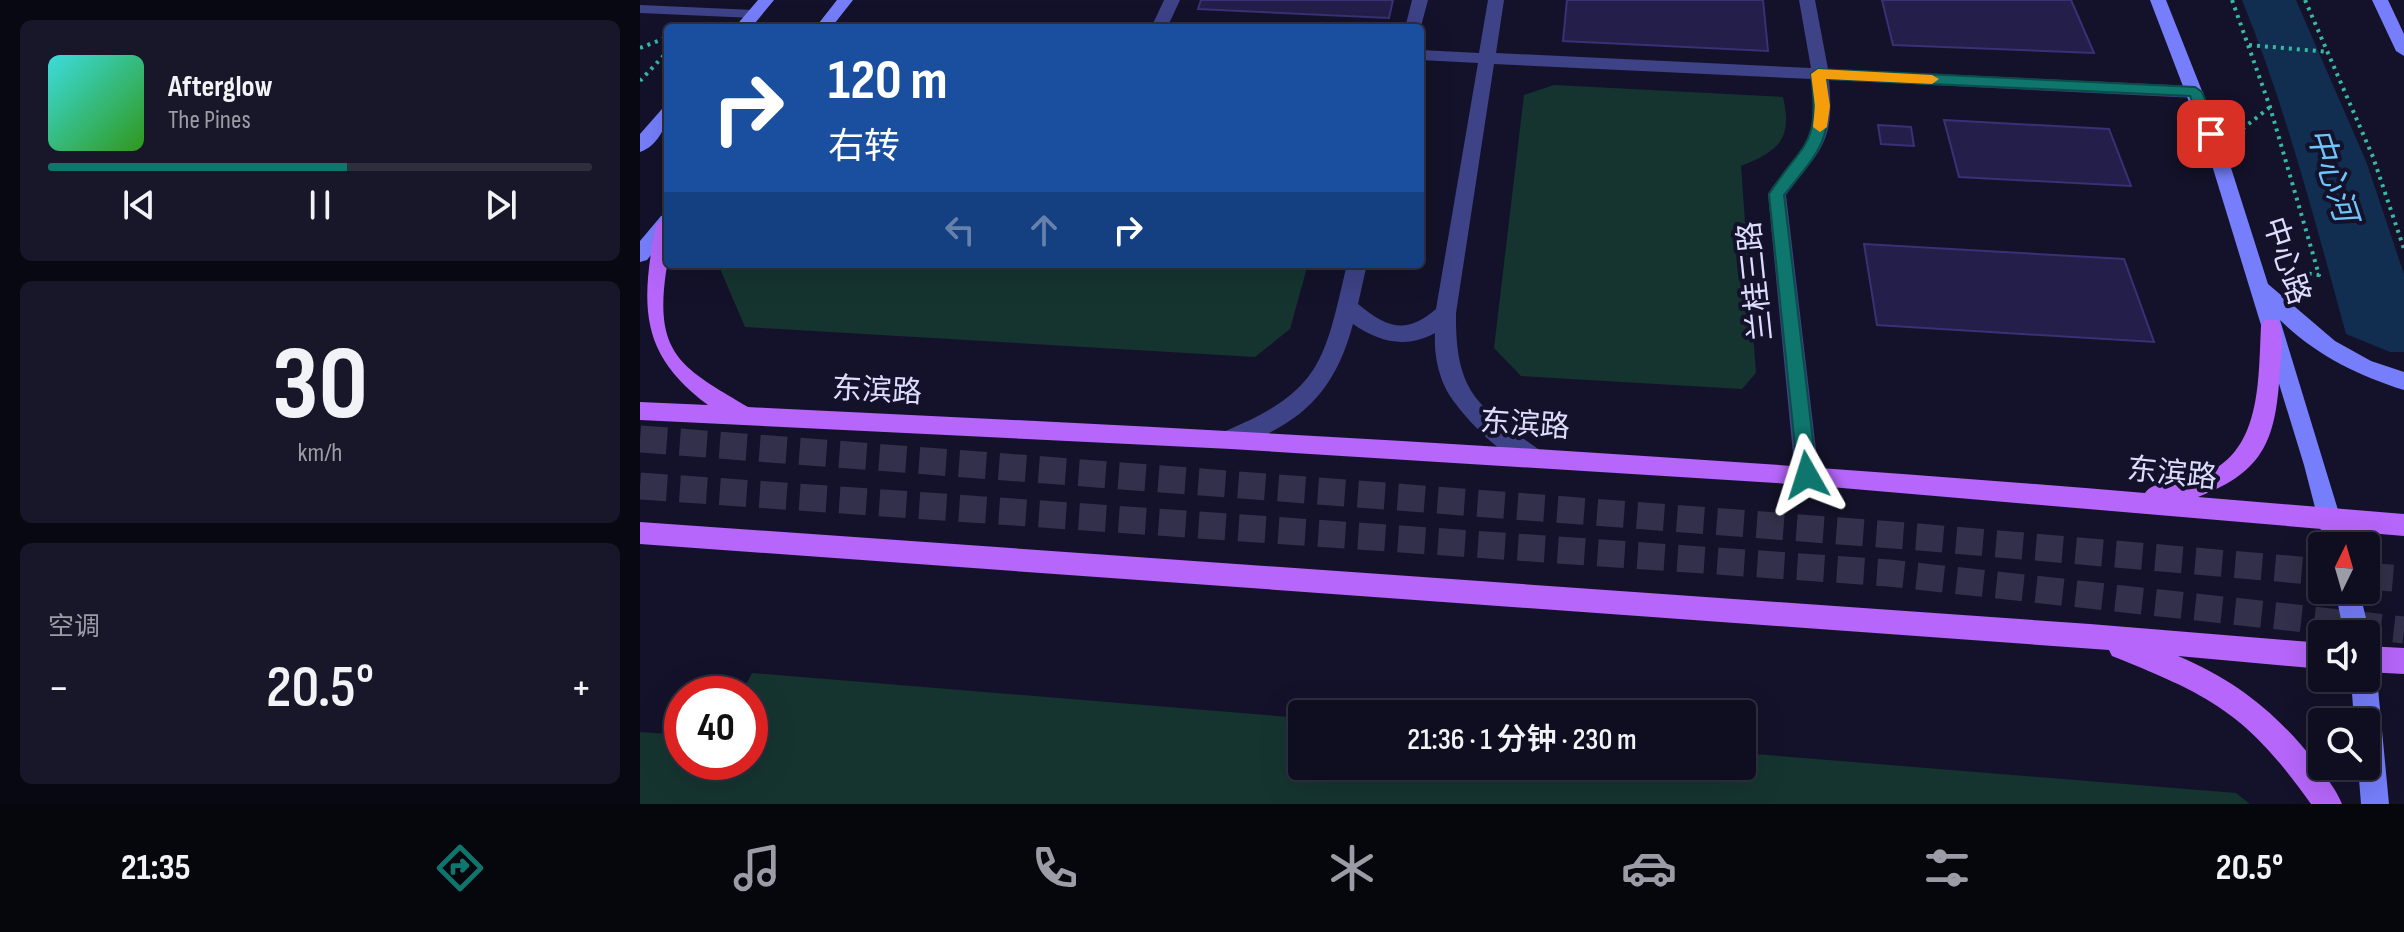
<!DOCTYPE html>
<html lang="zh">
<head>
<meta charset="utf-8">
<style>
  :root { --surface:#0f0e20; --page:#181729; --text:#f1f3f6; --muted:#9b9ca5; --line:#2f2e3e; --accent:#0f766e }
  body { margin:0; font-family:"Sofia Sans Condensed","Noto Sans SC",sans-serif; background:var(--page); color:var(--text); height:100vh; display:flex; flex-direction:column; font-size:30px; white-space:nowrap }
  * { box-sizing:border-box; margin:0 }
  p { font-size:26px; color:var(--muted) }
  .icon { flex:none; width:44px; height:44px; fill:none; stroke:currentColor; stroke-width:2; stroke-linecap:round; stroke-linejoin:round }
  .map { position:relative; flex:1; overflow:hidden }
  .details { display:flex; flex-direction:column; gap:20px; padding:20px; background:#080812; width:640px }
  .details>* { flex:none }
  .guide { position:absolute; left:24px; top:24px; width:760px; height:244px; border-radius:8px; box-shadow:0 8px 32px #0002,0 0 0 2px var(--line); background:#1a4fa0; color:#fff; overflow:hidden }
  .needle { width:52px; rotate:5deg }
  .buttons { position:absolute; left:1668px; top:532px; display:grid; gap:16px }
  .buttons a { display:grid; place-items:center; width:72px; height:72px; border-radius:8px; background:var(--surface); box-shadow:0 8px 32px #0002,0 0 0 2px var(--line); font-size:40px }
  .speed { position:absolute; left:24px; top:676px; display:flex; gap:16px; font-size:40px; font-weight:700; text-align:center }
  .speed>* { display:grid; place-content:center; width:104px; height:104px; border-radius:50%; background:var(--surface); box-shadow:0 8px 32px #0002,0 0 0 2px var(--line); line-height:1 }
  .speed .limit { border:12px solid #d22; background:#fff; color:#111 }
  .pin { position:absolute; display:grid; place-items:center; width:68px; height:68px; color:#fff; margin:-34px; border-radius:16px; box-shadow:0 4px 12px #0006 }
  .me { position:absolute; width:88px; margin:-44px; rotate:354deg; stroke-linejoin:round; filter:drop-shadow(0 0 6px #0008) }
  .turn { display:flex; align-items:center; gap:28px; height:168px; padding:0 32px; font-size:36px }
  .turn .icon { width:104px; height:104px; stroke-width:2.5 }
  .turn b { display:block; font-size:56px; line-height:68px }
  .lanes { display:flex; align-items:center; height:76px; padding:0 32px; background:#0003; justify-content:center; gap:40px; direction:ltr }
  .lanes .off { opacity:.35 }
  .big { font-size:60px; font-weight:600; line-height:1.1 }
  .details .widget { flex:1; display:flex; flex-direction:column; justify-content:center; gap:12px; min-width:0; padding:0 28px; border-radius:12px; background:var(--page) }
  .details .dial { align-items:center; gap:0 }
  .dial b { font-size:104px; line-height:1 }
  .song { display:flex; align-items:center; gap:24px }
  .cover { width:96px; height:96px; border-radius:12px; background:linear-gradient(135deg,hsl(180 70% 55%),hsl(110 70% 35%)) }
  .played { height:8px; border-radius:4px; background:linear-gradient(90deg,var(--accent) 55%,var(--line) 55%) }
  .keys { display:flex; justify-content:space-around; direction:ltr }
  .heat { display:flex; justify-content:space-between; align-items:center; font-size:44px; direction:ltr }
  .trip { position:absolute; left:648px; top:700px; width:468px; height:80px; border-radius:8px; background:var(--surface); box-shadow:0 8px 32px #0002,0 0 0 2px var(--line); font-weight:600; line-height:80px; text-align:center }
  .menu { display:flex; height:128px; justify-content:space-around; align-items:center; background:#06060d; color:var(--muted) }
  .menu .icon { width:56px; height:56px }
  .menu .on { color:var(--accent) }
  .menu b { font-size:36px; color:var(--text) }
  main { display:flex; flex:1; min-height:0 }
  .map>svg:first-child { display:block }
  .green { fill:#153430 }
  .water { fill:#112d4f }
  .building { fill:#231e4a; stroke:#393175; stroke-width:2 }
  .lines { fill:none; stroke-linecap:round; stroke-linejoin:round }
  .motorway-tunnel { stroke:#32304a; stroke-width:27; stroke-dasharray:27 13; stroke-linecap:butt }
  .path { stroke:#35b9a5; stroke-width:4; stroke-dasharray:3 5; stroke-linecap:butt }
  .service { fill:#3e4287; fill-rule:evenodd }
  .minor { fill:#3e4287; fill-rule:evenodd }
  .tertiary { fill:#3e4287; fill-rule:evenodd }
  .secondary { fill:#767efb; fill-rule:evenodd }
  .primary { fill:#b666fa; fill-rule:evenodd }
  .route { fill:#0f766e; stroke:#0a4d48; stroke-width:2 }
  .slow { fill:#f59e0b }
  .labels { text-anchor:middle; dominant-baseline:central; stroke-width:8; stroke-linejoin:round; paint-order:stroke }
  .street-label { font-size:30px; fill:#dcdcfe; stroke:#14122a }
  .water-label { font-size:32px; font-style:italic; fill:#6dc5fa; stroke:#14122a }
</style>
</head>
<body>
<main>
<section class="details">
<div class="widget">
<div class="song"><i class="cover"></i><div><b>Afterglow</b><p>The Pines</p></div></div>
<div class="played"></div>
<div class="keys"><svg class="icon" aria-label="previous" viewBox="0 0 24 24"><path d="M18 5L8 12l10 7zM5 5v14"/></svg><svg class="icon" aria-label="pause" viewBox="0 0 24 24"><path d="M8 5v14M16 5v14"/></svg><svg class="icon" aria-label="next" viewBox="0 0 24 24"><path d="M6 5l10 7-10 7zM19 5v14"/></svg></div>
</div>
<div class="widget dial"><b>30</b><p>km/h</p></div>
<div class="widget"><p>空调</p>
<div class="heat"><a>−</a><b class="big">20.5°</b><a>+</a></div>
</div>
</section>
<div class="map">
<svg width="1764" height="804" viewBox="0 0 1764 804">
  <rect width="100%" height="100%" fill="#14122a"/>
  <path class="green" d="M914 85 1143 97C1153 140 1138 151 1101 166L1116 373 1102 389 881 376 854 348 884 95Z
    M78 264H668L650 329 615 357 105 327Z
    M112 673 662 718V766H1102V753L1596 793 1610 804H0V732L42 735V762H110V694H101Z"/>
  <path class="water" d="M1602 0H1656L1726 161 1764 274V352H1750L1706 334C1675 221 1646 108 1602 0Z"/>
  <path class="building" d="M561 0H753L749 18 558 9Z
    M927 0H1123L1128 51 923 41Z
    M1242 0H1431L1454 53 1253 45Z
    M1242 0H1431L1454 53 1253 45Z
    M1304 120 1469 129 1491 186 1319 177Z
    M1238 125 1271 127 1274 146 1241 144Z
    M1224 244 1484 259 1514 342 1237 325Z"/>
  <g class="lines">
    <path class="motorway-tunnel" d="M0 439 1279 537 1682 572
      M0 486 1249 573 1764 630
      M1726 576 1764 579"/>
    <path class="path" d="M1592 0 1630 107 1679 275 1641 270
      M1665 0 1733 157 1764 249
      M1609 45 1689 52
      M0 48 28 37
      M0 81 28 51
      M1596 134 1630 107"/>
    <path class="service" d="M0 5 114 10 121 14 114 18 0 13Z"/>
    <path class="minor" d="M524 0H540L527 28H511Z"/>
    <path class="tertiary" d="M772 0H788L780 30 765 28Z
      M848 0H864L856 53 1171 68 1159 0H1175L1188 69 1555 86 1564 92 1555 98 1189 80C1195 143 1181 148 1146 195L1179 475 1175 482 1167 485 1159 482 1155 475 1128 194C1138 177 1154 165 1164 149 1177 129 1174 102 1172 79L854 64 816 313C815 395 839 407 901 451L904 458 901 465C875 474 815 410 805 387 797 370 794 351 795 333 766 349 739 342 713 324 694 395 659 425 591 449L583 446 580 439 583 432C682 391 684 362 707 264H727L718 304C747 328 766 335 796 309L838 63 780 60V50L839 53Z"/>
    <path class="secondary" d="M118 0H134L111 28H94Z
      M197 0H213L191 28H175Z
      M1510 0H1526L1585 149 1628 284 1695 341 1731 361 1764 372V390C1717 375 1676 355 1640 320L1709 546H1685L1664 465 1567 149Z
      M1732 0H1748L1764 34V56L1756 51Z
      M28 107C28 125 18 146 0 152V134L22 109Z
      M28 214V234L7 260 0 262V241L21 216Z
      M1695 590H1719L1730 634 1726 643V634H1704Z
      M1726 666 1733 669 1737 678 1749 804H1721L1718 766H1726V722H1714L1711 678H1726Z"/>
    <path class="primary" d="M26 217C32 230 29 256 26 272 14 355 42 368 108 407 574 429 1040 454 1505 493 1513 481 1536 482 1550 479 1622 461 1618 386 1621 326L1624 320H1638C1645 333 1641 354 1640 369 1636 438 1626 471 1558 497L1764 514V536L1167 485 591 449 0 420V402L68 405C0 354 0 308 16 224Z
      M0 522 1450 624 1682 643V669L1538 656C1595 680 1637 713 1675 762 1685 776 1696 789 1702 804H1671C1607 714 1572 696 1472 656L1469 650 0 544Z
      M1726 646 1764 648V674L1726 672Z"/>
  </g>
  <path class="route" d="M1178 69 1555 87 1562 92 1579 134 1576 138H1566L1550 96 1186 79C1194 139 1180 150 1144 195L1177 475 1174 481 1167 483 1160 481 1158 475 1129 194C1165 139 1180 148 1171 74Z"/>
  <path class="slow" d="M1178 69 1292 75 1299 79 1292 84 1186 79 1190 106 1187 127 1180 132 1173 127 1175 106 1171 74Z"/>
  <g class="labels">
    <g class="street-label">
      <text transform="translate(1646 261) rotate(72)">中心路</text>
      <text transform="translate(1116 281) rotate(-96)">兰桂三路</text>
      <text transform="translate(237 391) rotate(3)">东滨路</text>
      <text transform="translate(885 425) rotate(4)">东滨路</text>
      <text transform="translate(1532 474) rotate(6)">东滨路</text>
    </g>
    <g class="water-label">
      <text transform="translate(1691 175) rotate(72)">中心河</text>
    </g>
  </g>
</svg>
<div class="buttons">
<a><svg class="needle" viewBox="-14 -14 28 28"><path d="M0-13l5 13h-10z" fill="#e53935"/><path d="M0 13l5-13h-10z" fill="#9b9ca5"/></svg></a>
<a><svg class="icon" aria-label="sound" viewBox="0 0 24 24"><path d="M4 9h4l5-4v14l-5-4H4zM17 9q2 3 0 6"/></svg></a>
<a><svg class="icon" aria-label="search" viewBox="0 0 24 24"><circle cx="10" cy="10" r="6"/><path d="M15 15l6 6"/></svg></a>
</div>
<div class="speed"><div class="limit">40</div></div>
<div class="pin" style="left:1571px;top:134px;background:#d93025"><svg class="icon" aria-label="arrive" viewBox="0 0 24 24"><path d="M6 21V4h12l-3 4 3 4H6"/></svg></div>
<svg class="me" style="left:1167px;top:475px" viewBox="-20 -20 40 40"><path d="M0-17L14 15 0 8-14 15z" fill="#0f766e" stroke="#fff" stroke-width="4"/></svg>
<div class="trip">21:36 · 1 分钟 · 230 m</div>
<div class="guide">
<div class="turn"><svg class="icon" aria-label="right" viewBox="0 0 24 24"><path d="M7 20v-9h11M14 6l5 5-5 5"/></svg><div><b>120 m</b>右转</div></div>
<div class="lanes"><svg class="icon off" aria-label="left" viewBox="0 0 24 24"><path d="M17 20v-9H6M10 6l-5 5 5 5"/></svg><svg class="icon off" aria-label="ahead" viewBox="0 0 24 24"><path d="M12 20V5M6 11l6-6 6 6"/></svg><svg class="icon" aria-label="right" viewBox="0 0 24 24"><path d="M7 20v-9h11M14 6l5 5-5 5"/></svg></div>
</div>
</div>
</main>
<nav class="menu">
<b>21:35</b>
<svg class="icon on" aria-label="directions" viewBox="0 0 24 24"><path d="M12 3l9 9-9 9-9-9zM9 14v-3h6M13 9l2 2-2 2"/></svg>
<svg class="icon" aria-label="music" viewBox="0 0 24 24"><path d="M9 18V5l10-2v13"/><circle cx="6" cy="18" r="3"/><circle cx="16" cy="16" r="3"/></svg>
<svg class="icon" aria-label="phone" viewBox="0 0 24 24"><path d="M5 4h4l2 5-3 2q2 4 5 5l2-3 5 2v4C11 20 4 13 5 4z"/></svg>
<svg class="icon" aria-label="climate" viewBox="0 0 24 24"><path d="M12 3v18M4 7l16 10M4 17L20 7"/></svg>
<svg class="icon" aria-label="car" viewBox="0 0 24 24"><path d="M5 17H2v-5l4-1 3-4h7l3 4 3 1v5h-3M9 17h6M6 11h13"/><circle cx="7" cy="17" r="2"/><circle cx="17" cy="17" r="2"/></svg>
<svg class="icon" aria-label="filters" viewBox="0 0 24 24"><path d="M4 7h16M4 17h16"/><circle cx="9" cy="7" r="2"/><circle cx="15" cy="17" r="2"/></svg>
<b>20.5°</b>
</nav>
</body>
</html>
